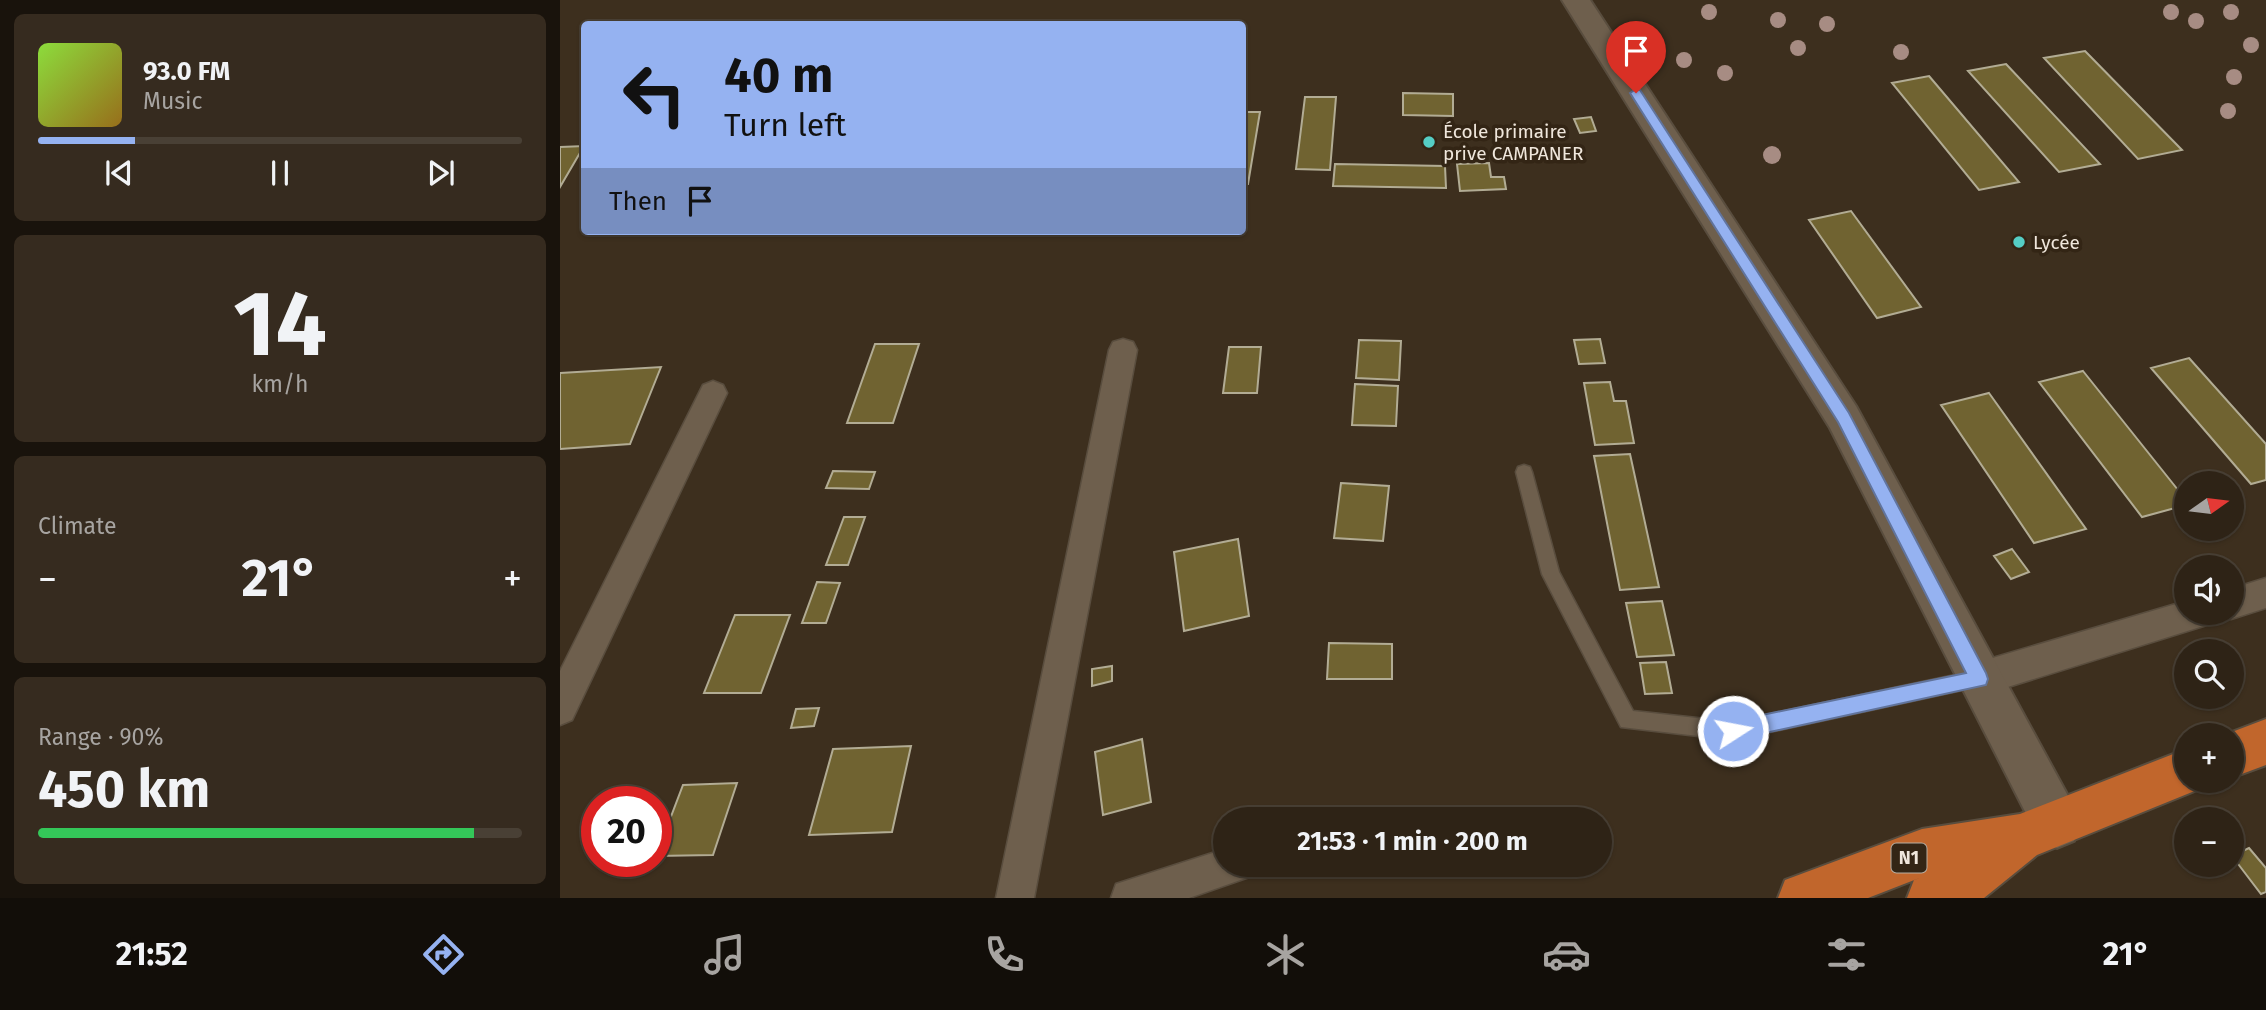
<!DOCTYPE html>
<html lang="en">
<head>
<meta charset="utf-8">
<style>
  :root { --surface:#2e2316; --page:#362b1f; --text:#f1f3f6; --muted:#a7a4a1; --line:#494035; --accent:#95b2f1 }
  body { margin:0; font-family:"Fira Sans",sans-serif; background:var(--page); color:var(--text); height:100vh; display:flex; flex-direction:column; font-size:26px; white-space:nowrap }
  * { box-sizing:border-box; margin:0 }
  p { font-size:23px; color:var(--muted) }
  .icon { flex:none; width:38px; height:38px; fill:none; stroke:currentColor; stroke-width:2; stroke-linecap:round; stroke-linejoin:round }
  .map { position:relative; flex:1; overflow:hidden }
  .sheet { display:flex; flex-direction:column; gap:14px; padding:14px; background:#19130c; width:560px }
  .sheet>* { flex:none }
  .top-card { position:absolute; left:21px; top:21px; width:665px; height:214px; border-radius:7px; box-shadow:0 2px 5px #0004,0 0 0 2px var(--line); background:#95b2f1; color:#111; overflow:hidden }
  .needle { width:46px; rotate:76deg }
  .buttons { position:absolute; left:1614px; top:471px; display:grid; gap:14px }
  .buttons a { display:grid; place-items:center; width:70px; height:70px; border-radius:50%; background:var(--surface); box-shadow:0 2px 5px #0004,0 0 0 2px var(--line); font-size:35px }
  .speed { position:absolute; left:21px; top:786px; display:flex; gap:14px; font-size:35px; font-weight:700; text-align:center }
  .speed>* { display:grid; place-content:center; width:91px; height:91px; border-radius:50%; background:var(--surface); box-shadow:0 2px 5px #0004,0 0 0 2px var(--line); line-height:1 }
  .speed .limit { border:10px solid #d22; background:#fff; color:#111 }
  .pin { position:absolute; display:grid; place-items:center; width:60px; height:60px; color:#fff; margin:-72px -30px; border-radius:50% 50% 50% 0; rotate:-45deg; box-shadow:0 0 7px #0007 }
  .pin .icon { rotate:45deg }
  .me { position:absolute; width:77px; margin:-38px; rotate:79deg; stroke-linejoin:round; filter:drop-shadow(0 0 5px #0008) }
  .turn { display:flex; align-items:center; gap:24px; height:147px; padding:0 28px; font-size:32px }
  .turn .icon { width:91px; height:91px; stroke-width:2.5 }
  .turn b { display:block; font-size:49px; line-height:60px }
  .then { display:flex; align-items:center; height:66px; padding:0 28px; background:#0003; gap:14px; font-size:26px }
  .big { font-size:52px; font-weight:700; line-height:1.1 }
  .sheet .card { flex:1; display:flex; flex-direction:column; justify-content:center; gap:10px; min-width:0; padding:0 24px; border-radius:10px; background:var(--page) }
  .sheet .dial { align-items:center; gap:0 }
  .dial b { font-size:91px; line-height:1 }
  .song { display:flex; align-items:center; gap:21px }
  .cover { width:84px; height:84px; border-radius:10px; background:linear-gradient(135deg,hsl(90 70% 55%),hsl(40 70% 35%)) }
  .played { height:7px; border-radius:4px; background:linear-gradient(90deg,var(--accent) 20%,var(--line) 20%) }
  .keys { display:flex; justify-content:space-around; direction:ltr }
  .heat { display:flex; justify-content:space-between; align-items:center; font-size:38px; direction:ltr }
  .charge { height:10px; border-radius:5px; background:linear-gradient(90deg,#34c759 90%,var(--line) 0) }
  .trip { position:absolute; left:653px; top:807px; width:399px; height:70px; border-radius:35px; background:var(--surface); box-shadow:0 2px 5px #0004,0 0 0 2px var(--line); font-weight:700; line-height:70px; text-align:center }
  .dock { display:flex; height:112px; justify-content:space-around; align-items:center; background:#120e09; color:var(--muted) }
  .dock .icon { width:49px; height:49px }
  .dock .current { color:var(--accent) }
  .dock b { font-size:32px; color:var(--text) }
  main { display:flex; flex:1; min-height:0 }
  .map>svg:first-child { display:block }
  .building { fill:#706331; stroke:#b2ac94; stroke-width:2 }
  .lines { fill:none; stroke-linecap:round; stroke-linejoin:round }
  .service-casing { stroke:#594d3e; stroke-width:3 }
  .minor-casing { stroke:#594d3e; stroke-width:3 }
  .tertiary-casing { stroke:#594d3e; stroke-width:4 }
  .trunk-casing { stroke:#594d3e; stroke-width:4 }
  .service { fill:#6e5f4d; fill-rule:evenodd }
  .minor { fill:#6e5f4d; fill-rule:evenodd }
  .tertiary { fill:#6e5f4d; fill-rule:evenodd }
  .trunk { fill:#c1662c; fill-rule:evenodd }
  .tree { fill:#a78c83 }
  .route { fill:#95b2f1; stroke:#61749d; stroke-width:2 }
  .poi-dot { fill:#55cec5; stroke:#332515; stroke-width:2.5 }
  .labels { text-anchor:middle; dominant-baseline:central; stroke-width:7; stroke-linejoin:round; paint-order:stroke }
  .shield { fill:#332515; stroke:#b7ada0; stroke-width:2 }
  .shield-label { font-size:18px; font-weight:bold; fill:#f0e7dc }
  .poi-label { font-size:19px; fill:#f0e7dc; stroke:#332515; text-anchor:start }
</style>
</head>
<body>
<main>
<section class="sheet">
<div class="card">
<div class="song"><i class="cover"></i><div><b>93.0 FM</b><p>Music</p></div></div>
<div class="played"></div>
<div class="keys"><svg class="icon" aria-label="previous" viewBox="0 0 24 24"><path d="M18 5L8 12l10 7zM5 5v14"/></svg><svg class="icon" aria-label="pause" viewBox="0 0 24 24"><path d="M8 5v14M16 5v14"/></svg><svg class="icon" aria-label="next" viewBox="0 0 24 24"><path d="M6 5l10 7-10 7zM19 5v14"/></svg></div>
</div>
<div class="card dial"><b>14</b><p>km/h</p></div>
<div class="card"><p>Climate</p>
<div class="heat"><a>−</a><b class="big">21°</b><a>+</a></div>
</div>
<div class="card"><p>Range · 90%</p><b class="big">450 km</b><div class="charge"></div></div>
</section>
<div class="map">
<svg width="1706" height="898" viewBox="0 0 1706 898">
  <rect width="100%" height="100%" fill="#3d2f1e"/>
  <path class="building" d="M1525 51 1622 150 1578 159 1484 58Z
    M1446 64 1540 164 1499 172 1408 71Z
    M1369 76 1459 182 1419 190 1332 83Z
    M843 93 893 94V116L843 115Z
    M745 97H776L770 170 736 169Z
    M682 112H700L688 184H682Z
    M1031 117 1036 131 1020 133 1014 119Z
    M24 146 0 187V147Z
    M929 163 931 177H944L946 189 900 191 897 164Z
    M775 164 885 166 886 188 773 186Z
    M1291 211 1361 307 1317 318 1249 220Z
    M1040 339 1045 363 1019 364 1014 340Z
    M799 340 841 341 839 380 796 378Z
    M315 344H359L333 423H287Z
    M669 347H701L697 393H663Z
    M1629 358 1706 444V480L1691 484 1591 368Z
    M101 367 70 444 0 449V373Z
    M1523 371 1626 500V505L1582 517 1479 382Z
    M1050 382 1054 401H1066L1074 443 1035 445 1024 383Z
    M795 384 838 386 836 426 792 425Z
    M1429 393 1526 529 1474 543 1381 405Z
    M1070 454 1099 587 1060 590 1034 456Z
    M273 471 315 472 309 489 266 488Z
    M781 483 829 486 823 541 774 538Z
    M284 517H305L288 565H266Z
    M678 539 689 616 624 631 614 552Z
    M1452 549 1469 572 1451 579 1434 556Z
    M257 582 280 583 266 623H242Z
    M1102 601 1114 655 1077 657 1066 603Z
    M175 615H230L201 693H144Z
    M769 643 832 644V679H767Z
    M1106 662 1112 693 1085 694 1080 663Z
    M552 666V681L532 686V669Z
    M259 708 254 726 231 728 236 709Z
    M582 739 591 802 543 815 535 752Z
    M351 746 332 832 249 835 273 749Z
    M177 783 153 855 96 856 123 785Z
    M1689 848 1706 868V892L1701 894 1672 856Z"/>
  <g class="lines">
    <g class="service-casing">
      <path id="service" d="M964 465 970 467 972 472 999 572 1073 711 1173 722 1419 670 1425 673 1428 679 1425 685 1173 740 1061 727 982 574 956 472 958 467Z"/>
    </g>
    <g class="minor-casing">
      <path id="minor" d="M563 339 573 342 577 350 474 898H436L549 350 553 342Z
        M153 381 163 385 167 393 12 720 0 725V671L143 385Z
        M1706 578V608L1671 619 1659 615 1658 612H1671V589Z
        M1626 601V612H1657L1653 623 1419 696 1407 691 1402 679 1407 667 1419 662Z
        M665 849V864H695L689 877 629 898H551L556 884Z"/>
    </g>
    <g class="tertiary-casing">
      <path id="tertiary" d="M1002 0H1030L1296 406 1514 807 1521 824 1514 841 1497 848 1480 841 1270 428Z"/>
    </g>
    <g class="trunk-casing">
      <path id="trunk" d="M1706 719V765L1671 778V735H1664Z
        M1626 749V780H1646L1642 788 1477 855 1424 898H1347L1354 880 1362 877 1308 898H1218L1225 880 1362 829 1460 814Z"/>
    </g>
    <use href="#service" class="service"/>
    <use href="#minor" class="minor"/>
    <use href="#tertiary" class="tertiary"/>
    <use href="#trunk" class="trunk"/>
  </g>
  <g class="tree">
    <circle cx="1149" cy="12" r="8"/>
    <circle cx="1611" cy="12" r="8"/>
    <circle cx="1671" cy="12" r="8"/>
    <circle cx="1218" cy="20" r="8"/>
    <circle cx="1636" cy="21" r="8"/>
    <circle cx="1267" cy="24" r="8"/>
    <circle cx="1691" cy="45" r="8"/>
    <circle cx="1238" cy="48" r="8"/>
    <circle cx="1341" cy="52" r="8"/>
    <circle cx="1124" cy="60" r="8"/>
    <circle cx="1165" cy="73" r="8"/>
    <circle cx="1674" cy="77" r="8"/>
    <circle cx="1668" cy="111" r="8"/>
    <circle cx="1212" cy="155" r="9"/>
  </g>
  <path class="route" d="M1076 89 1080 90 1289 413 1426 673 1428 679 1426 685 1173 740 1166 737 1163 731 1166 724 1173 721 1406 673 1278 422 1070 93Z"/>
  <g class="poi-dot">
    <circle cx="869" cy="142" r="7"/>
    <circle cx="1459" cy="242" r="7"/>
  </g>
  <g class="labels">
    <rect class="shield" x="1331.5" y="843.5" width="35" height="29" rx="5"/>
    <g class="shield-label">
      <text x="1349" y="858">N1</text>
    </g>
    <g class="poi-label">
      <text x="883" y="131">École primaire<tspan x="883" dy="22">prive CAMPANER</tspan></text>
      <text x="1473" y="242">Lycée</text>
    </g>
  </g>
</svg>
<div class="buttons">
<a><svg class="needle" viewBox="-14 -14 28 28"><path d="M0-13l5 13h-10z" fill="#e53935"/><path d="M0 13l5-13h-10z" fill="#a7a4a1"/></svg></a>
<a><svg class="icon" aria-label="sound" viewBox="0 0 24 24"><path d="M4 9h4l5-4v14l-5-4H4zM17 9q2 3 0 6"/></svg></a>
<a><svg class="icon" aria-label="search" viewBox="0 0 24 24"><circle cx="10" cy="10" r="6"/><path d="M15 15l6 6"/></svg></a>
<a>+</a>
<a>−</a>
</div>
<div class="speed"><div class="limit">20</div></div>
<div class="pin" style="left:1076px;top:93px;background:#d93025"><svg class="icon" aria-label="arrive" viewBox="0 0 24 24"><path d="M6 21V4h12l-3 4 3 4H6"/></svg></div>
<svg class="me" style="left:1173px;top:731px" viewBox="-20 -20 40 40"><circle r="17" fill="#95b2f1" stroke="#fff" stroke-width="3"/><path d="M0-11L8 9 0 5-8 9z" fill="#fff"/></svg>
<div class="trip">21:53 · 1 min · 200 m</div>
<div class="top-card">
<div class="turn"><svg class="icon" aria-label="left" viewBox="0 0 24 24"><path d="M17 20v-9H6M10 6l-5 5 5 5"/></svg><div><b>40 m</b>Turn left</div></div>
<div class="then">Then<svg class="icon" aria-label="arrive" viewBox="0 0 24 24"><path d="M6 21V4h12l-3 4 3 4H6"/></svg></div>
</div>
</div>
</main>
<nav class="dock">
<b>21:52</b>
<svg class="icon current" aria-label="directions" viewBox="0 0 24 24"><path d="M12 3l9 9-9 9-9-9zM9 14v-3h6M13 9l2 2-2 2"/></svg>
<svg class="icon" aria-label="music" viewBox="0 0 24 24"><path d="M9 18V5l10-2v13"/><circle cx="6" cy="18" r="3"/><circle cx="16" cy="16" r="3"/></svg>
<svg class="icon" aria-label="phone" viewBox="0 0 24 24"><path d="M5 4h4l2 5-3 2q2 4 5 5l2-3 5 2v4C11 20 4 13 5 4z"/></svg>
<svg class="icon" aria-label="climate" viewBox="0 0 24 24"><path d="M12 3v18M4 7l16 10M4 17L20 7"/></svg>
<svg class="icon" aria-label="car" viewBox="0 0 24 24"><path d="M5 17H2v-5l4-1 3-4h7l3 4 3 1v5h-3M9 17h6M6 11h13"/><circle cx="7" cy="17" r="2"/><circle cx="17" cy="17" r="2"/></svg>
<svg class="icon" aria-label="filters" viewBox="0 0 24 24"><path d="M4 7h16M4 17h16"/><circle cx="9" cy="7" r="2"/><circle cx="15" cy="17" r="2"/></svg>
<b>21°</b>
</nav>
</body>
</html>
